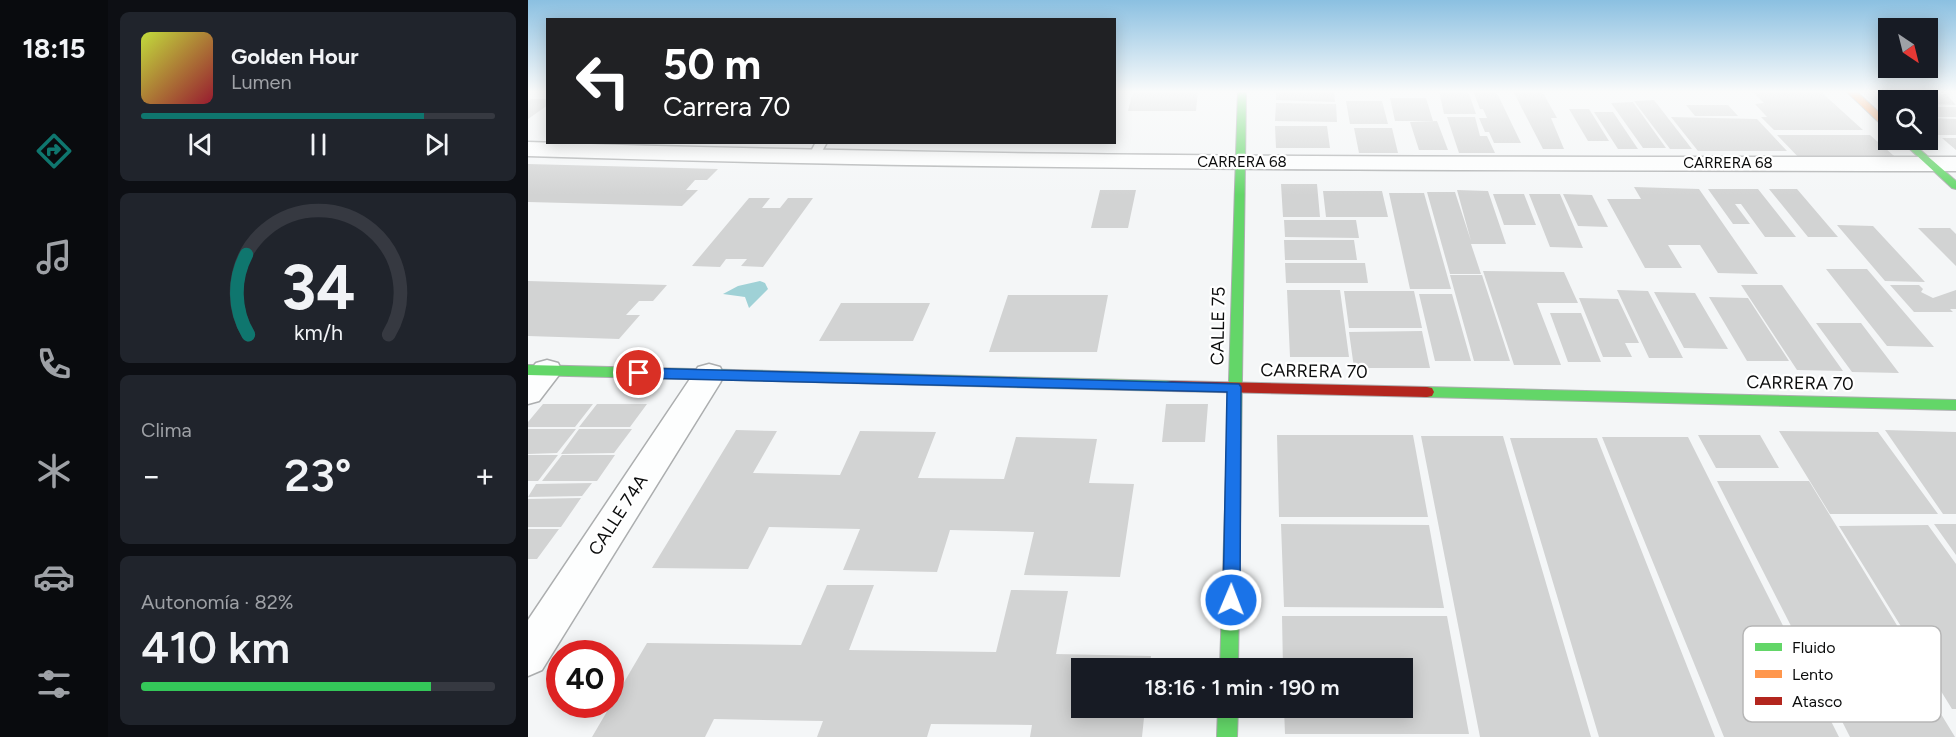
<!DOCTYPE html>
<html lang="es">
<head>
<meta charset="utf-8">
<style>
  :root { --surface:#171b24; --page:#20242c; --text:#f1f3f6; --muted:#9ea1a6; --line:#363941; --accent:#0f766e }
  body { margin:0; font-family:Figtree,sans-serif; background:var(--page); color:var(--text); height:100vh; display:flex; flex-direction:column; font-size:22px; white-space:nowrap }
  * { box-sizing:border-box; margin:0 }
  p { font-size:20px; color:var(--muted) }
  .icon { flex:none; width:33px; height:33px; fill:none; stroke:currentColor; stroke-width:2; stroke-linecap:round; stroke-linejoin:round }
  .map { position:relative; flex:1; overflow:hidden }
  .sheet { display:flex; flex-direction:column; gap:12px; padding:12px; background:#0d0f14; width:420px }
  .sheet>* { flex:none }
  .banner { position:absolute; left:18px; top:18px; width:570px; height:126px; border-radius:0px; box-shadow:0 3px 15px #0003; background:#202124; color:#fff; overflow:hidden }
  .needle { width:39px; rotate:145deg }
  .buttons { position:absolute; left:1350px; top:18px; display:grid; gap:12px }
  .buttons a { display:grid; place-items:center; width:60px; height:60px; border-radius:0px; background:var(--surface); box-shadow:0 3px 15px #0003; font-size:30px }
  .speed { position:absolute; left:18px; top:640px; display:flex; gap:12px; font-size:30px; font-weight:700; text-align:center }
  .speed>* { display:grid; place-content:center; width:78px; height:78px; border-radius:50%; background:var(--surface); box-shadow:0 3px 15px #0003; line-height:1 }
  .speed .limit { border:9px solid #d22; background:#fff; color:#111 }
  .pin { position:absolute; display:grid; place-items:center; width:51px; height:51px; color:#fff; margin:-26px; border:3px solid #fff; border-radius:50%; box-shadow:0 2px 6px #0007 }
  .me { position:absolute; width:66px; margin:-33px; rotate:1deg; stroke-linejoin:round; filter:drop-shadow(0 0 4px #0008) }
  .turn { display:flex; align-items:center; gap:21px; height:126px; padding:0 18px; font-size:27px }
  .turn .icon { width:78px; height:78px; stroke-width:2.5 }
  .turn b { display:block; font-size:42px; line-height:51px }
  .big { font-size:45px; font-weight:600; line-height:1.1 }
  .sheet .widget { flex:1; display:flex; flex-direction:column; justify-content:center; gap:9px; min-width:0; padding:0 21px; border-radius:9px; background:var(--page) }
  .sheet .dial { align-items:center; gap:0 }
  .dial svg { height:156px; overflow:visible; fill:none; stroke:var(--line); stroke-width:7; stroke-linecap:round; text-anchor:middle }
  .dial text { fill:var(--text); stroke:none }
  .song { display:flex; align-items:center; gap:18px }
  .cover { width:72px; height:72px; border-radius:9px; background:linear-gradient(135deg,hsl(70 70% 55%),hsl(350 70% 35%)) }
  .played { height:6px; border-radius:3px; background:linear-gradient(90deg,var(--accent) 80%,var(--line) 80%) }
  .keys { display:flex; justify-content:space-around; direction:ltr }
  .heat { display:flex; justify-content:space-between; align-items:center; font-size:33px; direction:ltr }
  .charge { height:9px; border-radius:4px; background:linear-gradient(90deg,#34c759 82%,var(--line) 0) }
  .trip { position:absolute; left:543px; top:658px; width:342px; height:60px; border-radius:0px; background:var(--surface); box-shadow:0 3px 15px #0003; font-weight:600; line-height:60px; text-align:center }
  main { display:flex; flex:1; min-height:0 }
  .menu { display:flex; flex-direction:column; width:108px; justify-content:space-around; align-items:center; background:#090b0e; color:var(--muted) }
  .menu .icon { width:42px; height:42px }
  .menu .on { color:var(--accent) }
  .menu b { font-size:27px; color:var(--text) }
  .map>svg:first-child { display:block }
  .water { fill:#9fd1d6 }
  .building { fill:#d2d3d3 }
  .lines { fill:none; stroke-linecap:round; stroke-linejoin:round }
  .lane-casing { stroke:#acaeaf; stroke-width:3 }
  .street-casing { stroke:#acaeaf; stroke-width:3 }
  .fast-casing { stroke:#acaeaf; stroke-width:2 }
  .slow-casing { stroke:#acaeaf; stroke-width:2 }
  .jam-casing { stroke:#acaeaf; stroke-width:2 }
  .lane { fill:#fdfefe; fill-rule:evenodd }
  .street { fill:#fdfefe; fill-rule:evenodd }
  .fast { fill:#63d668; fill-rule:evenodd }
  .slow { fill:#ff974d; fill-rule:evenodd }
  .jam { fill:#b3261e; fill-rule:evenodd }
  .route { fill:#1a73e8; stroke:#114b97; stroke-width:1.5 }
  .labels { text-anchor:middle; dominant-baseline:central; stroke-width:4.5; stroke-linejoin:round; paint-order:stroke }
  .far-street-label { font-size:15px; fill:#0c0d0d; stroke:#fff }
  .street-label { font-size:18px; fill:#0c0d0d; stroke:#fff }
  .key { fill:#fff; stroke:#b6b6b6; stroke-width:1.5 }
  .key-label { font-size:16px; fill:#0c0d0d }
</style>
</head>
<body>
<main>
<nav class="menu">
<b>18:15</b>
<svg class="icon on" aria-label="directions" viewBox="0 0 24 24"><path d="M12 3l9 9-9 9-9-9zM9 14v-3h6M13 9l2 2-2 2"/></svg>
<svg class="icon" aria-label="music" viewBox="0 0 24 24"><path d="M9 18V5l10-2v13"/><circle cx="6" cy="18" r="3"/><circle cx="16" cy="16" r="3"/></svg>
<svg class="icon" aria-label="phone" viewBox="0 0 24 24"><path d="M5 4h4l2 5-3 2q2 4 5 5l2-3 5 2v4C11 20 4 13 5 4z"/></svg>
<svg class="icon" aria-label="climate" viewBox="0 0 24 24"><path d="M12 3v18M4 7l16 10M4 17L20 7"/></svg>
<svg class="icon" aria-label="car" viewBox="0 0 24 24"><path d="M5 17H2v-5l4-1 3-4h7l3 4 3 1v5h-3M9 17h6M6 11h13"/><circle cx="7" cy="17" r="2"/><circle cx="17" cy="17" r="2"/></svg>
<svg class="icon" aria-label="filters" viewBox="0 0 24 24"><path d="M4 7h16M4 17h16"/><circle cx="9" cy="7" r="2"/><circle cx="15" cy="17" r="2"/></svg>
</nav>
<section class="sheet">
<div class="widget">
<div class="song"><i class="cover"></i><div><b>Golden Hour</b><p>Lumen</p></div></div>
<div class="played"></div>
<div class="keys"><svg class="icon" aria-label="previous" viewBox="0 0 24 24"><path d="M18 5L8 12l10 7zM5 5v14"/></svg><svg class="icon" aria-label="pause" viewBox="0 0 24 24"><path d="M8 5v14M16 5v14"/></svg><svg class="icon" aria-label="next" viewBox="0 0 24 24"><path d="M6 5l10 7-10 7zM19 5v14"/></svg></div>
</div>
<div class="widget dial"><svg viewBox="0 0 100 80">
<path d="M14 69A42 42 0 1 1 86 69"/>
<path d="M14 69A42 42 0 0 1 13 28" stroke="#0f766e"/>
<text x="50" y="56" font-size="32" font-weight="700">34</text>
<text x="50" y="72" font-size="11">km/h</text>
</svg></div>
<div class="widget"><p>Clima</p>
<div class="heat"><a>−</a><b class="big">23°</b><a>+</a></div>
</div>
<div class="widget"><p>Autonomía · 82%</p><b class="big">410 km</b><div class="charge"></div></div>
</section>
<div class="map">
<svg width="1428" height="737" viewBox="0 0 1428 737">
  <rect width="100%" height="100%" fill="#f4f6f7"/>
  <path class="water" d="M232 281 237 283 240 289 221 308 217 297 195 294 210 286Z"/>
  <path class="building" d="M605 91H670L668 111H600Z
    M748 91H806L807 102 748 100Z
    M911 91H940L948 114H916Z
    M945 91H968L993 143H966L961 132H957L951 118H959L955 109H952Z
    M985 91H1014L1029 118H1023L1036 149H1015Z
    M1224 91H1292L1335 130H1246L1233 117H1239L1227 104 1236 103Z
    M1359 94H1418L1428 105 1400 104V100H1367Z
    M862 98H898L905 121H867Z
    M3 99H20V105L0 119V101Z
    M1126 100 1164 149H1142L1106 101Z
    M818 101H854L860 124H822Z
    M1105 102 1138 148H1115L1083 103Z
    M748 103 808 104 809 122 747 121Z
    M1158 105H1200L1210 116H1167Z
    M1400 107H1428V117H1400Z
    M1041 109H1061L1081 141H1060Z
    M1066 112H1085L1110 149H1090Z
    M919 117H947L952 136H959L967 153H931Z
    M1143 117 1229 119 1259 151H1170Z
    M1400 118 1428 119V135H1406L1400 129Z
    M909 121 920 150H891L882 122Z
    M747 126H799L802 148H748Z
    M826 128H864L870 153H831Z
    M1249 135H1342L1373 162H1275Z
    M1414 138H1428V150Z
    M0 164 190 169 179 180H167L158 190H170L154 206 0 202Z
    M753 184H789L792 217H755Z
    M1106 187 1171 189 1230 274 1190 273 1172 245H1140L1154 268H1117L1079 199H1113Z
    M1180 189H1230L1268 237H1237L1213 204H1207L1222 224H1205Z
    M1241 189H1269L1310 237H1280Z
    M572 190H608L600 228H563Z
    M929 190 960 191 978 244H943L953 274H922L899 192H927L943 241Z
    M795 191H854L860 217H798Z
    M861 193H896L923 289H882Z
    M965 194H996L1008 225H976Z
    M1001 194H1032L1055 248 1022 247Z
    M1035 194 1064 195 1080 227 1050 226Z
    M221 198H242L234 208H252L260 198H285L235 267 213 266 219 259H198L192 267 164 266Z
    M756 220H828L831 238 757 237Z
    M1309 225 1345 226 1397 282 1357 281Z
    M1390 228H1422L1428 234V266Z
    M756 240H826L829 260H757Z
    M757 263H837L840 283H758Z
    M1298 269H1339L1406 347 1359 346Z
    M955 271 1036 272 1050 303H1009L1033 365H986Z
    M922 275H954L982 361H946Z
    M0 281 139 285 125 301H111L98 315H112L91 339 0 336Z
    M1213 285H1254L1315 371 1269 370Z
    M1362 285H1391L1395 289 1393 292 1405 298 1428 290V309H1422L1425 312H1386Z
    M759 290H812L821 357H762Z
    M1089 290 1120 291 1155 358H1121Z
    M816 291H886L894 328H821Z
    M1126 292 1167 293 1200 349 1156 348Z
    M891 294H924L943 361H907Z
    M480 295H580L569 352H461Z
    M1181 297 1220 298 1261 361H1219Z
    M1051 298 1090 299 1111 343H1097L1104 357H1075Z
    M313 303H402L385 341H291Z
    M1022 313H1053L1073 362H1040Z
    M1288 323H1333L1371 373 1324 372Z
    M894 331 902 368H826L821 332Z
    M15 404H65L47 427H0V422Z
    M69 404H119L102 427H51Z
    M638 404H680L677 442H634Z
    M0 429H48L29 453 0 454Z
    M51 429H104L86 453 33 454Z
    M208 430 249 431 225 473 312 475 332 431 408 432 390 478 476 479 488 437 569 439 561 483 606 484 592 577 496 575 506 532 422 530 409 572 315 570 332 529 241 527 220 569 124 568Z
    M1357 430 1428 432V514H1415Z
    M1251 431 1350 432 1410 514H1302Z
    M749 435H885L900 517H751Z
    M1170 435H1232L1251 468H1188Z
    M893 436H975L1063 737H952Z
    M1074 437H1160L1311 737H1196Z
    M982 438H1069L1187 737H1071Z
    M0 455H30L10 481H0Z
    M34 455H87L69 481H14Z
    M1189 481H1281L1395 668 1285 669Z
    M64 483 54 496 0 497 8 484Z
    M53 498 33 527H0V499Z
    M753 524 901 525 916 608 756 607Z
    M1406 524H1428V555Z
    M1400 525 1428 564V709H1424L1311 526Z
    M0 529H31L9 559H0Z
    M299 585H346L321 650 468 652 483 590 540 591 528 654 623 656 622 669H554V708H617L614 737H502L504 725 403 724 399 737H289L295 721 186 719 177 737H64L119 643 273 645Z
    M754 616H919L941 734H757L756 708H874V669H755Z
    M1292 678H1391L1427 737H1322Z"/>
  <g class="lines">
    <g class="lane-casing">
      <path id="lane" d="M288 142H299L290 159 286 160 280 157Z"/>
    </g>
    <g class="street-casing">
      <path id="street" d="M0 142C476 158 952 157 1428 157V171C952 170 476 171 0 156Z
        M19 360 30 363 34 371 11 401 0 404V373L8 363Z
        M181 364 192 367 196 375 192 383 14 670 0 676V620L170 367Z"/>
    </g>
    <g class="fast-casing">
      <path id="fast" d="M710 91H718L710 669H692Z
        M1372 140H1381L1428 181V189L1424 188Z
        M0 365 643 381 648 382 650 386 648 390 643 391 0 375Z
        M899 387 1428 400V410L899 397 894 396 892 392 894 388Z
        M690 708H710L709 737H689Z"/>
    </g>
    <g class="slow-casing">
      <path id="slow" d="M1318 91H1328L1360 121V129L1357 128Z"/>
    </g>
    <g class="jam-casing">
      <path id="jam" d="M643 381 899 387 904 388 906 392 904 396 899 397 643 391 638 390 636 386 638 382Z"/>
    </g>
    <use href="#lane" class="lane"/>
    <use href="#street" class="street"/>
    <use href="#fast" class="fast"/>
    <use href="#slow" class="slow"/>
    <use href="#jam" class="jam"/>
  </g>
  <linearGradient id="sky" x2="0" y2="1"><stop stop-color="#8bc0e1"/><stop offset="0.47" stop-color="#fafbfb"/><stop offset="1" stop-color="#fafbfb" stop-opacity="0"/></linearGradient>
  <rect width="1428" height="195" fill="url(#sky)"/>
  <path class="route" d="M111 368 711 384 713 387 712 600 710 605 703 608 697 605 695 600 699 392 111 378 104 373Z"/>
  <g class="labels">
    <g class="far-street-label">
      <text x="714" y="162">CARRERA 68</text>
      <text x="1200" y="163">CARRERA 68</text>
    </g>
    <g class="street-label">
      <text transform="translate(690 326) rotate(-89)">CALLE 75</text>
      <text transform="translate(786 371) rotate(1)">CARRERA 70</text>
      <text transform="translate(1272 383) rotate(1)">CARRERA 70</text>
      <text transform="translate(90 515) rotate(-57)">CALLE 74A</text>
    </g>
  </g>
  <rect x="1215" y="626" width="198" height="96" rx="9" class="key"/>
  <rect x="1227" y="643" width="27" height="8" fill="#63d668"/>
  <rect x="1227" y="670" width="27" height="8" fill="#ff974d"/>
  <rect x="1227" y="697" width="27" height="8" fill="#b3261e"/>
  <g class="key-label">
    <text x="1264" y="653">Fluido</text>
    <text x="1264" y="680">Lento</text>
    <text x="1264" y="707">Atasco</text>
  </g>
</svg>
<div class="buttons">
<a><svg class="needle" viewBox="-14 -14 28 28"><path d="M0-13l5 13h-10z" fill="#e53935"/><path d="M0 13l5-13h-10z" fill="#9ea1a6"/></svg></a>
<a><svg class="icon" aria-label="search" viewBox="0 0 24 24"><circle cx="10" cy="10" r="6"/><path d="M15 15l6 6"/></svg></a>
</div>
<div class="speed"><div class="limit">40</div></div>
<div class="pin" style="left:111px;top:373px;background:#d93025"><svg class="icon" aria-label="arrive" viewBox="0 0 24 24"><path d="M6 21V4h12l-3 4 3 4H6"/></svg></div>
<svg class="me" style="left:703px;top:600px" viewBox="-20 -20 40 40"><circle r="17" fill="#1a73e8" stroke="#fff" stroke-width="3"/><path d="M0-11L8 9 0 5-8 9z" fill="#fff"/></svg>
<div class="trip">18:16 · 1 min · 190 m</div>
<div class="banner">
<div class="turn"><svg class="icon" aria-label="left" viewBox="0 0 24 24"><path d="M17 20v-9H6M10 6l-5 5 5 5"/></svg><div><b>50 m</b>Carrera 70</div></div>
</div>
</div>
</main>
</body>
</html>
